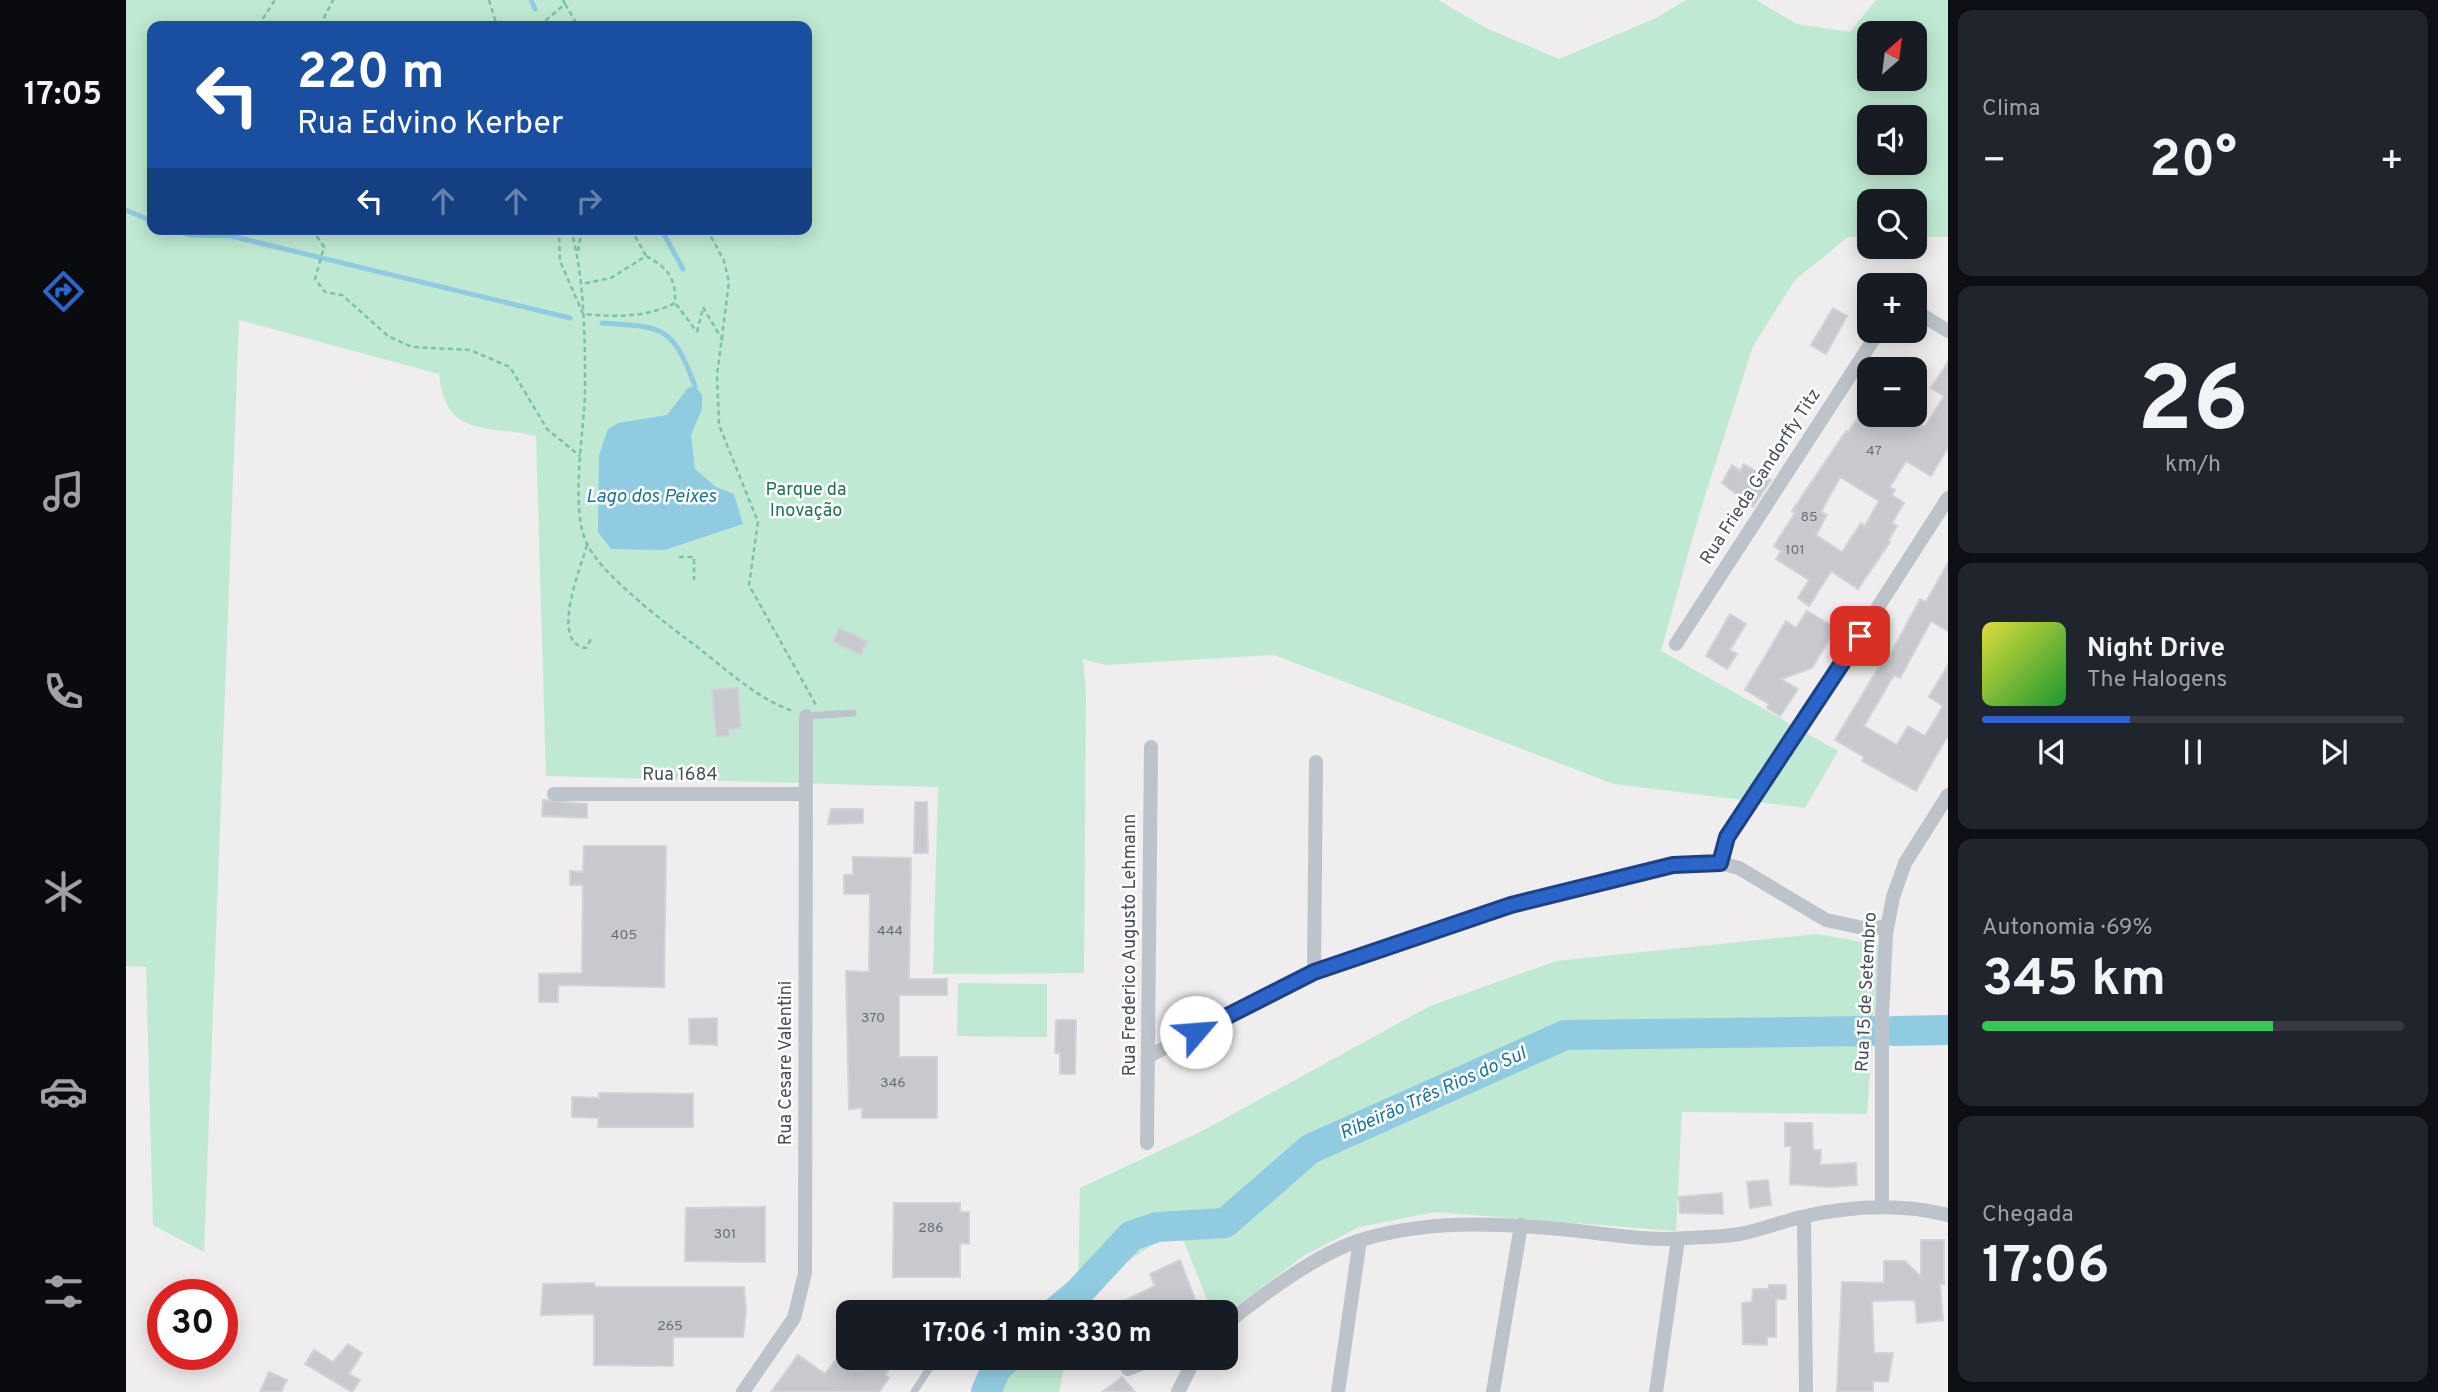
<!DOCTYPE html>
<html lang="pt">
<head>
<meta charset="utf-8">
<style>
  :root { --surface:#171b24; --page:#20242c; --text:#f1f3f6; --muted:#9ea1a6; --line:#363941; --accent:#2c65ca }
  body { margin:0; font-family:Overpass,sans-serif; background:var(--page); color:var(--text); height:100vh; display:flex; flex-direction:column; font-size:26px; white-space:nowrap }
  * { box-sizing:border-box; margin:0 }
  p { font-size:23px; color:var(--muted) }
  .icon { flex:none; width:38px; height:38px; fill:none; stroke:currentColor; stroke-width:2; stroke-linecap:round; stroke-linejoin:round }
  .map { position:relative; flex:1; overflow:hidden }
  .panel { display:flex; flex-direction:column; gap:10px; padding:10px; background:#0d0f14; width:490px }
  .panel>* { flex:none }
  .banner { position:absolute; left:21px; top:21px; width:665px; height:214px; border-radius:14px; box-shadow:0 4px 18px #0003; background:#1a4fa0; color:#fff; overflow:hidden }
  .needle { width:46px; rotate:28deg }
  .controls { position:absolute; left:1731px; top:21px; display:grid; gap:14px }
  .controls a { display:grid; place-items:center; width:70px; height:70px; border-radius:14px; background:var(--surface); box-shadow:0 4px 18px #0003; font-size:35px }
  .speed { position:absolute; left:21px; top:1279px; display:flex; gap:14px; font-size:35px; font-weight:700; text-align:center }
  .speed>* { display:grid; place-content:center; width:91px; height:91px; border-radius:50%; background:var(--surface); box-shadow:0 4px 18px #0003; line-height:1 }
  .speed .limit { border:10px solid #d22; background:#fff; color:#111 }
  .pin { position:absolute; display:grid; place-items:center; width:60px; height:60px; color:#fff; margin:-30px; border-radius:14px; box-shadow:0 4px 10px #0006 }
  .me { position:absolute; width:77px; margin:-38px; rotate:63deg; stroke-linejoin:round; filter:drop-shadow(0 0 5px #0008) }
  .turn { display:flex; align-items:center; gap:24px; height:147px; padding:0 35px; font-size:32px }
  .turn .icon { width:91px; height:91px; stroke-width:2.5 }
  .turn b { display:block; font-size:49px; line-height:60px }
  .lanes { display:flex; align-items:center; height:66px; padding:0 35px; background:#0003; justify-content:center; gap:35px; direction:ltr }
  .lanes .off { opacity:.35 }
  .big { font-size:52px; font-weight:700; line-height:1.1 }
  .panel .card { flex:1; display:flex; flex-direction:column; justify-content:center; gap:10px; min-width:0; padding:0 24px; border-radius:14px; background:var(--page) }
  .panel .dial { align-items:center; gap:0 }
  .dial b { font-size:91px; line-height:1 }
  .song { display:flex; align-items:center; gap:21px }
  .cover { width:84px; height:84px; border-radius:10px; background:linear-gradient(135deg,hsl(60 70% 55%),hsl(130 70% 35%)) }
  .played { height:7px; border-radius:4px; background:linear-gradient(90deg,var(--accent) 35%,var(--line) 35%) }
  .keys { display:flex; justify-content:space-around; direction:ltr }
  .heat { display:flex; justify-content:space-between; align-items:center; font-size:38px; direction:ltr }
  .charge { height:10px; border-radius:5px; background:linear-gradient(90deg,#34c759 69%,var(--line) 0) }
  .trip { position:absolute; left:710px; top:1300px; width:402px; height:70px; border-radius:14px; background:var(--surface); box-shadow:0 4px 18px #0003; font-weight:700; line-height:70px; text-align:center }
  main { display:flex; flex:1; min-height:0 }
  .menu { display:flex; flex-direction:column; width:126px; justify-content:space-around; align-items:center; background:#090b0e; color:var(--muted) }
  .menu .icon { width:49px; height:49px }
  .menu .on { color:var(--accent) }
  .menu b { font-size:32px; color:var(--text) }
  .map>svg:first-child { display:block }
  .green { fill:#bfe9d2; fill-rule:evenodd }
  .water { fill:#90cbe2 }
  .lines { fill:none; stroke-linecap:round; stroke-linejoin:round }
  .stream { stroke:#90cbe2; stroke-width:5 }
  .river { stroke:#90cbe2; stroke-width:30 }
  .building { fill:#c7c9cf; stroke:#d1d3d8; stroke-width:2; fill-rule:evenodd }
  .path { stroke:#7bc3a5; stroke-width:2.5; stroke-dasharray:5 3.5; stroke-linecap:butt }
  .service { stroke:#bcc3cb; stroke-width:7 }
  .minor { stroke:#bcc3cb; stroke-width:14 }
  .route-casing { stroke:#1d4283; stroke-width:18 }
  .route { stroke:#2c65ca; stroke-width:12 }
  .labels { text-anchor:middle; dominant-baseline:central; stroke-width:5; stroke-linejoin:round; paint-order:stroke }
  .number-label { font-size:14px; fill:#676e76 }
  .street-label { font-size:18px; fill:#474f58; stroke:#fff }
  .park-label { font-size:18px; fill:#20714f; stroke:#fff }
  .water-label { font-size:19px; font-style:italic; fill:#1b7497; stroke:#fff }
</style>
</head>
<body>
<main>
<nav class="menu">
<b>17:05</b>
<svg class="icon on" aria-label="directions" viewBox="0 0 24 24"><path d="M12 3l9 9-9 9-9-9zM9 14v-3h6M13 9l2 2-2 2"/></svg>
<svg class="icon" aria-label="music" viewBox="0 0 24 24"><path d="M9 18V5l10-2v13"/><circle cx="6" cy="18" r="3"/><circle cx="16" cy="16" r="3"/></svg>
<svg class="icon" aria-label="phone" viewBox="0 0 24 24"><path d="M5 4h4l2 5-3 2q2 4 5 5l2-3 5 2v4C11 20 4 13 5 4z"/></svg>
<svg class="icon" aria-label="climate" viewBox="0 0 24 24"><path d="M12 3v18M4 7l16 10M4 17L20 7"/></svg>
<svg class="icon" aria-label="car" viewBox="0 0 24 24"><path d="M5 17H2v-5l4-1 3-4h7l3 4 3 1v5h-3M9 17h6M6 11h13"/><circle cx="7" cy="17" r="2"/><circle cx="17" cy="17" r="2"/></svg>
<svg class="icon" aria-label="filters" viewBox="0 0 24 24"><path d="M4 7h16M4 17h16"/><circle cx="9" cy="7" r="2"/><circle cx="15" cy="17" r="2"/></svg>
</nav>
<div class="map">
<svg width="1822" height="1392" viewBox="0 0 1822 1392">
  <rect width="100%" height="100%" fill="#efeded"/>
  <path class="green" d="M0 0H1312L1362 29 1433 59 1530 18 1560 0H1630L1671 24 1724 32 1750 0H1822V237H1789L1788 201H1743V237H1722L1669 280 1627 346 1573 515 1535 651 1712 751 1679 808 1488 784 1148 655 979 665 957 659 960 694 958 973 807 974 812 787 420 776 410 436C363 424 320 440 313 374L113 320 78 1252 27 1225 20 967 0 966ZM26 26H681V229H26ZM1743 33H1788V79H1743ZM1743 117H1788V163H1743Z
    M1691 934 1753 945 1741 1114 1556 1112 1550 1231 1309 1212 1233 1227 1179 1255 1101 1313 1086 1312 1056 1236 1029 1243 953 1293 949 1312H929L952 1293 954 1188 1076 1131 1304 1006 1430 961Z
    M832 983 921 984V1037L831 1036Z
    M881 1358H940L933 1392H860L870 1369Z"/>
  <path class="water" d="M569 386 576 395V409L565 435 569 469 590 487 608 494 617 524 539 550 485 549 472 532 473 455 482 429 492 423 541 415 562 388Z"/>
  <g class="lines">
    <path class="stream" d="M405 0 409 9
      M0 210 26 221
      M49 229 63 235 105 236 444 318
      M535 229 557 269
      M476 323C538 327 546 325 569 386"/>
    <path class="river" d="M1768 1031 1822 1030
      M929 1312 952 1293 1005 1236 1031 1227 1099 1223 1184 1149 1439 1035 1745 1031
      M860 1392 870 1369 881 1358"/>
  </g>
  <path class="building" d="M1707 308 1721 316 1700 354 1685 345Z
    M1822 362V447L1805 476 1780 461 1764 487 1769 490 1766 495 1778 503 1766 523 1771 526 1762 541 1764 542 1732 589 1705 571 1683 606 1672 598 1683 580 1650 559 1655 551 1648 546 1669 513 1666 511 1720 431 1722 432 1734 415H1780L1799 427 1818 396 1805 388ZM1714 477 1753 501 1739 526 1735 523 1716 552 1690 535 1701 515 1695 512Z
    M1618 464 1645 480 1627 507 1596 483 1606 465 1614 471Z
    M1822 563V631L1805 621 1774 678 1768 675 1738 726 1771 745 1782 726 1799 736 1817 706 1803 697 1822 665V735L1790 791 1736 761 1738 757 1709 740 1759 657 1762 659 1794 599 1800 602Z
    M1681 611 1710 628 1686 668 1655 679 1672 689 1654 716 1641 708 1643 704 1619 690 1660 621 1670 628Z
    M1604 614 1620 624 1604 650 1611 654 1601 669 1580 656Z
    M713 628 741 641 735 655 707 642Z
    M612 688 615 728 603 729V736L590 737 586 690Z
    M417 800 461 804V818L416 816Z
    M789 802H801L802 853H788Z
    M705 809H737V823L702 824Z
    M458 846H540L538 987 432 985V1002H413V974L456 973 457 885H444V871L457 872Z
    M727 857 785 858 783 979H821V995H773V1057H811V1118H736V1108L723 1109 720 971 743 972 744 894H718V875H727Z
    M591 1018V1045L564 1044 563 1019Z
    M930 1020H950L949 1074H934V1053H929Z
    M473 1093 567 1094V1127H472L473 1118 446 1117V1097L473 1098Z
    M1659 1123H1686L1687 1150H1695L1694 1165 1730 1163 1731 1185 1703 1187 1664 1184 1665 1146H1659Z
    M1642 1180 1645 1205 1624 1208 1621 1182Z
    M1596 1193 1597 1214 1554 1213 1553 1197Z
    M768 1203H834V1212H843V1244L834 1243V1277H767Z
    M639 1207V1262L559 1261 560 1208Z
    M1795 1240H1818V1284H1814L1817 1320 1791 1323 1789 1300 1746 1301 1748 1353H1767L1762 1382 1747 1381V1392H1711L1716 1282 1758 1283V1261H1779L1795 1277Z
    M1054 1260 1074 1312H975L1029 1286 1024 1274Z
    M468 1283 469 1287H618L620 1312 617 1337H547V1366L468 1365V1314L415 1315 417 1284Z
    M1643 1285H1660V1299H1650V1337H1641V1345L1617 1344 1616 1303 1626 1302 1627 1289H1643Z
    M723 1342V1358H772L759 1375 763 1378 753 1392H645L672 1355 699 1374Z
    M222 1344 236 1353 223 1374 234 1380 226 1392 179 1364 188 1350 207 1362Z
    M143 1372 161 1380 155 1392H134Z
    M996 1377 1009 1392H976Z"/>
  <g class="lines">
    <path class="path" d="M363 0 371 26
      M439 4 452 26
      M132 26 149 0
      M194 26 207 0
      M413 26 439 4 437 0
      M186 229 198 247 189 279 199 292 216 295 262 336 286 347 344 350 384 367 421 429 454 456
      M433 229 434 261 457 314C490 317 519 318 549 303 550 278 542 268 520 256L485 278 455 284
      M445 229C459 282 459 338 459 393 458 433 443 511 462 546 478 576 534 619 562 640 595 664 628 698 667 711
      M505 229 520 256
      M581 229 598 261 603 282 591 375 593 425 632 522 623 585 690 705
      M452 251 456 229
      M550 304 571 332
      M577 307 597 341
      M571 332 577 308
      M461 545C455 567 423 643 460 648L465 639
      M553 557H568V580"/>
    <path class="service" d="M680 716 727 713
      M788 1392 810 1358"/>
    <path class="minor" d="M1788 310 1822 331
      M1550 644 1753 331
      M428 794H680
      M1594 863 1601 837 1675 727 1822 498
      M1188 972 1190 762
      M1023 1056 1188 972 1385 905 1547 865 1594 863 1613 868 1700 920 1737 928 1761 927
      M1021 1143 1025 747
      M1756 1206V1014L1760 934 1767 897 1779 863 1822 795
      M1678 1217 1680 1392
      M1101 1323C1136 1295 1193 1253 1235 1240 1300 1220 1368 1223 1435 1229 1476 1233 1521 1242 1561 1238 1579 1237 1597 1237 1614 1234 1635 1230 1655 1222 1675 1217 1724 1206 1774 1203 1822 1215
      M1002 1369 1030 1358
      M617 1392 668 1318 679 1273 680 716
      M1052 1392 1069 1358
      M1212 1392 1234 1240
      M1367 1392 1395 1225
      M1530 1392 1552 1239"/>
  </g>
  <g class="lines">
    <g class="route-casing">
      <path id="route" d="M1070 1032 1188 972 1385 905 1547 865 1594 863 1601 837 1734 636"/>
    </g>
    <use href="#route" class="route"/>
  </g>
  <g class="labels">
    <g class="number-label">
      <text x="1748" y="451">47</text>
      <text x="1683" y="517">85</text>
      <text x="1669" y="550">101</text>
      <text x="764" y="931">444</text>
      <text x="498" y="935">405</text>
      <text x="747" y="1018">370</text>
      <text x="767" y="1083">346</text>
      <text x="805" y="1228">286</text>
      <text x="599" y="1234">301</text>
      <text x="544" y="1326">265</text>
    </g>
    <g class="street-label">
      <text transform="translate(1635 477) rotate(-57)">Rua Frieda Gandorffy Titz</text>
      <text x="554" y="775">Rua 1684</text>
      <text transform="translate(1004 945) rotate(-90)">Rua Frederico Augusto Lehmann</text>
      <text transform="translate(1741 992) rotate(-87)">Rua 15 de Setembro</text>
      <text transform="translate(660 1063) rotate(-90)">Rua Cesare Valentini</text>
    </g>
    <g class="park-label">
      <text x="680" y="490">Parque da<tspan x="680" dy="21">Inovação</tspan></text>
    </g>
    <g class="water-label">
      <text x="525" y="497">Lago dos Peixes</text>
      <text transform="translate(1307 1094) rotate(-24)">Ribeirão Três Rios do Sul</text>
    </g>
  </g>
</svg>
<div class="controls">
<a><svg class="needle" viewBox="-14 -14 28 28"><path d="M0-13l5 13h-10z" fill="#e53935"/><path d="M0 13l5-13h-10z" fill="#9ea1a6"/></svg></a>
<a><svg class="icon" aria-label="sound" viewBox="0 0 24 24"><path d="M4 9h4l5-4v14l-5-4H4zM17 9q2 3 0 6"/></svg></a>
<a><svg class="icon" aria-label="search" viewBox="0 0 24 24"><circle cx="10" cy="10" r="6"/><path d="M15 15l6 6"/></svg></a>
<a>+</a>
<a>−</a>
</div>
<div class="speed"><div class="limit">30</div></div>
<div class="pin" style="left:1734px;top:636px;background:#d93025"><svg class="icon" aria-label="arrive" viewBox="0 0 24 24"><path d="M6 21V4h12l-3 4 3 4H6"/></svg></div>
<svg class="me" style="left:1070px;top:1032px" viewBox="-20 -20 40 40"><circle r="19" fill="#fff"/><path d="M0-13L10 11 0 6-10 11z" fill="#2c65ca"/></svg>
<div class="trip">17:06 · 1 min · 330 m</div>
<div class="banner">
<div class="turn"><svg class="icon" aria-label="left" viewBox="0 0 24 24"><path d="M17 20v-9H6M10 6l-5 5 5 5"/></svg><div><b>220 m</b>Rua Edvino Kerber</div></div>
<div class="lanes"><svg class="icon" aria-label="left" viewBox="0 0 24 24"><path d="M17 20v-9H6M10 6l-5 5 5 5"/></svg><svg class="icon off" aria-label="ahead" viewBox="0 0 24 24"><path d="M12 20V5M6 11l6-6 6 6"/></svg><svg class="icon off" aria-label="ahead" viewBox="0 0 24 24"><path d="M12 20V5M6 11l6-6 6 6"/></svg><svg class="icon off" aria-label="right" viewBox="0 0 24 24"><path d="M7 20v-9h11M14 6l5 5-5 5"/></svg></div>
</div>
</div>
<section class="panel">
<div class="card"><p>Clima</p>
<div class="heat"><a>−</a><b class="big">20°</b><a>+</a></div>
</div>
<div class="card dial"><b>26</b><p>km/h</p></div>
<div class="card">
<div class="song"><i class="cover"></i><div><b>Night Drive</b><p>The Halogens</p></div></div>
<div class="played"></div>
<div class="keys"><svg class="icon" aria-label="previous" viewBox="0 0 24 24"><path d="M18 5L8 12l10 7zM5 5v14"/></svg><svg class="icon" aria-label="pause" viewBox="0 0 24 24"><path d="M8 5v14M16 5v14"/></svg><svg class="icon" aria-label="next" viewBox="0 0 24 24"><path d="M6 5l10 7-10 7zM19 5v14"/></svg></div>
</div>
<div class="card"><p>Autonomia · 69%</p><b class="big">345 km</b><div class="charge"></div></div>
<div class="card"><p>Chegada</p><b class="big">17:06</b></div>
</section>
</main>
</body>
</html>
